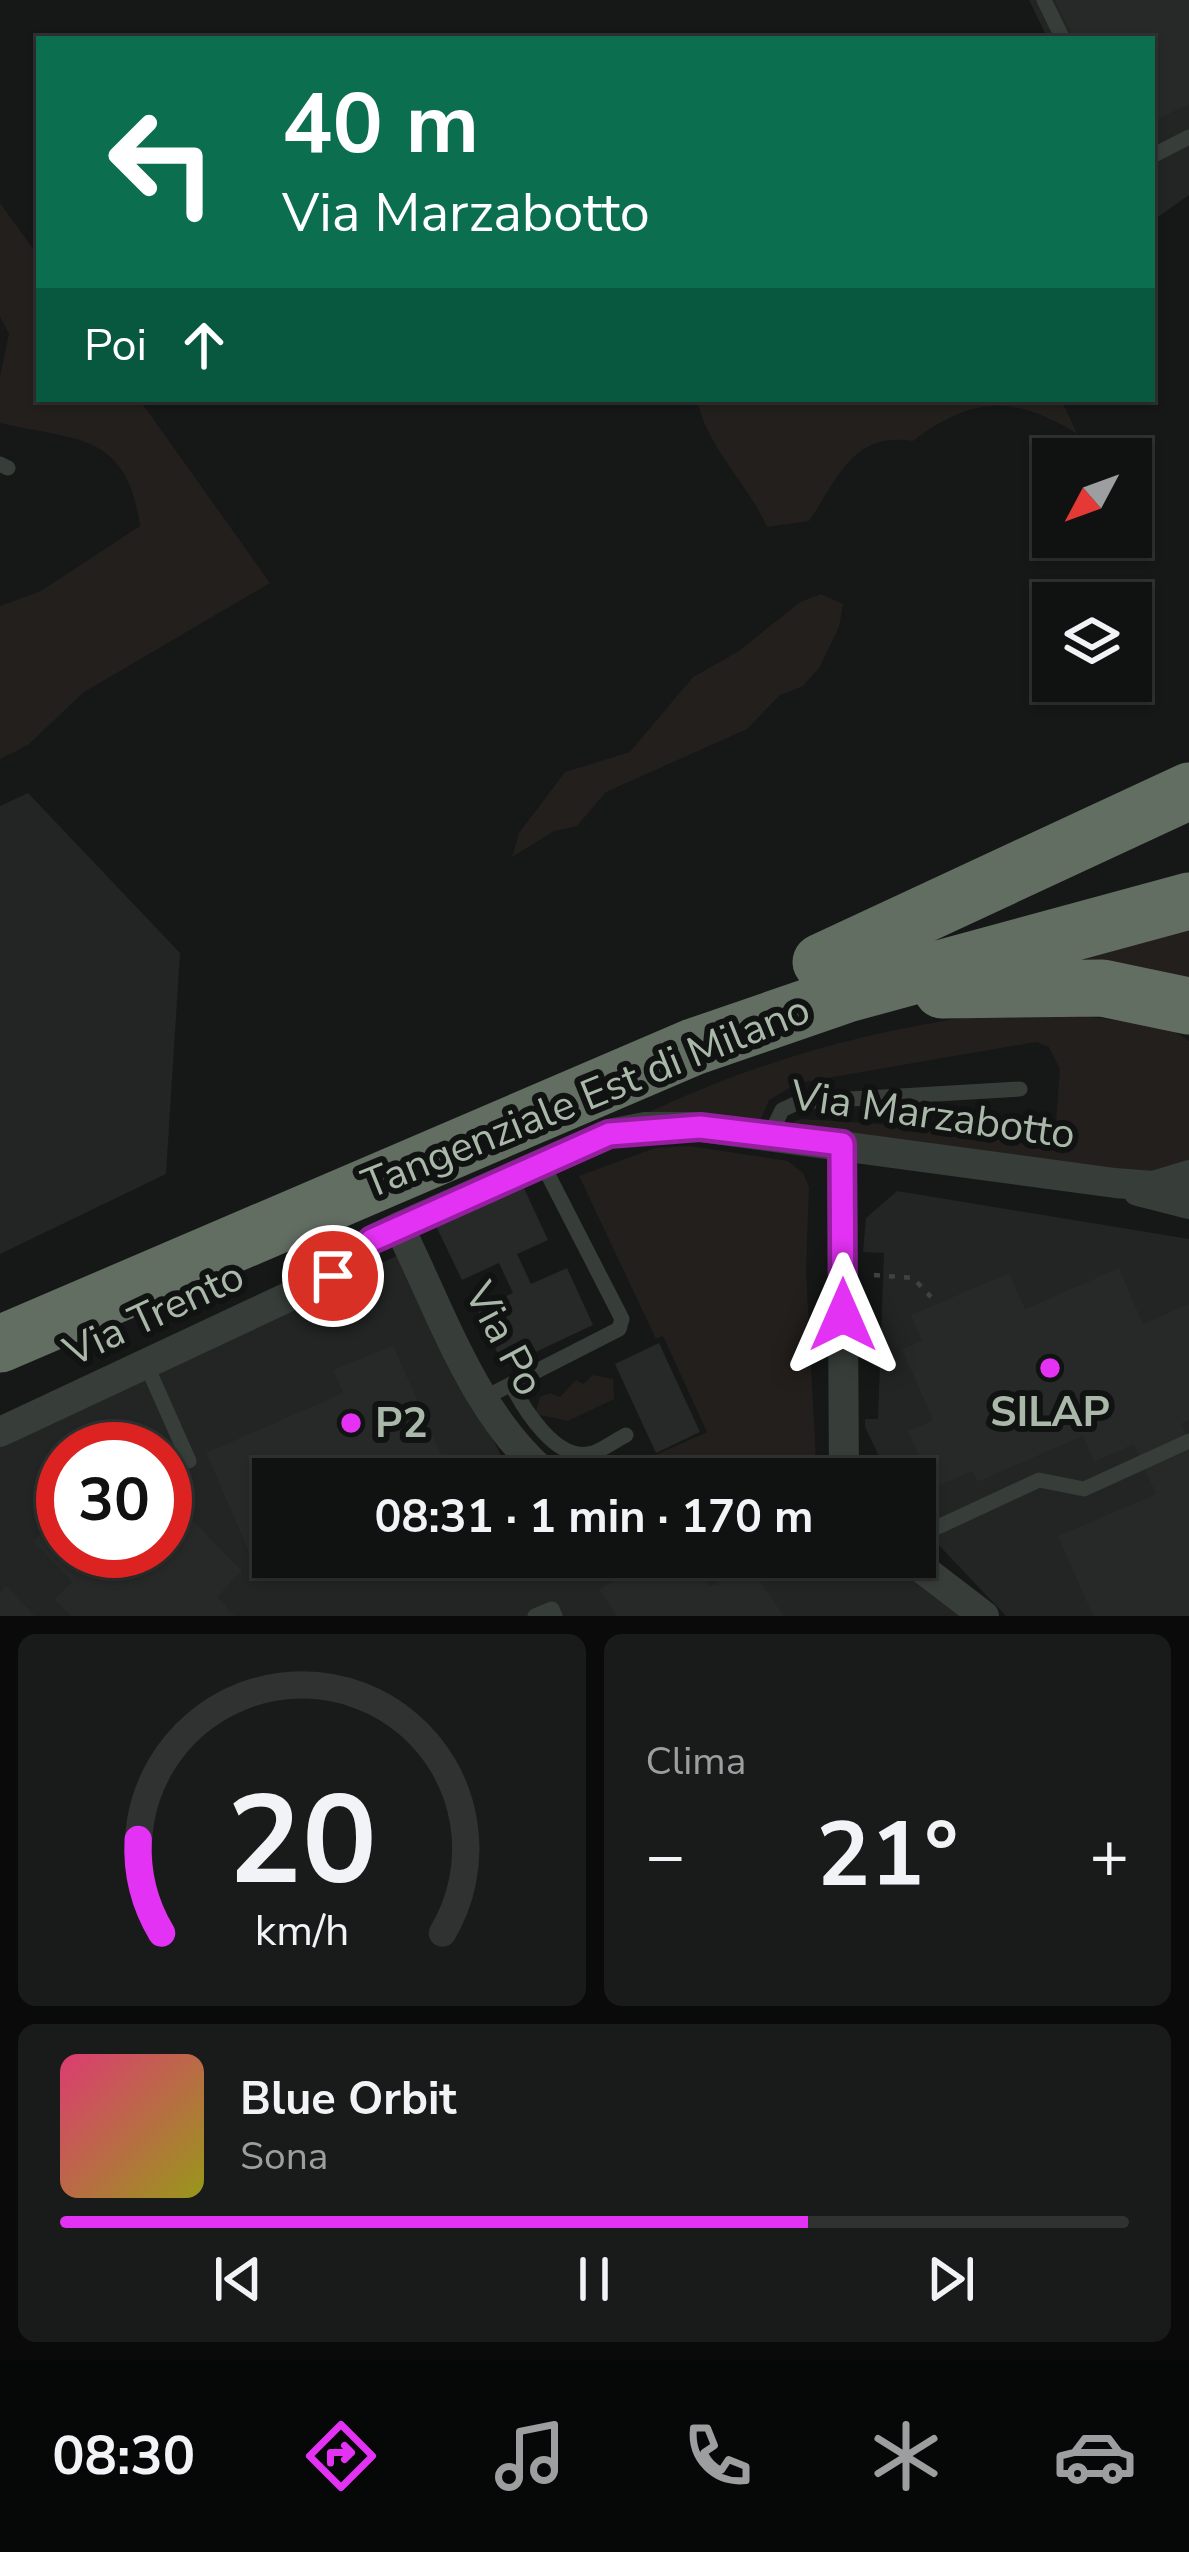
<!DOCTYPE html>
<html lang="it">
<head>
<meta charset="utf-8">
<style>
  :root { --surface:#101211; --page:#191b1a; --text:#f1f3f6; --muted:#9c9e9f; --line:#303231; --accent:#e432f4 }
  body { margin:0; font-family:"Nunito Sans",sans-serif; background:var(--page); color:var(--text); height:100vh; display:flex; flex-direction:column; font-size:45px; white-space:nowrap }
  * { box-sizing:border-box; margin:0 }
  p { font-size:39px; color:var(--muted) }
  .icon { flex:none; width:66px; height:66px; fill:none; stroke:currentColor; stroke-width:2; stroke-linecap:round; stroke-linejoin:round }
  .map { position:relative; height:1616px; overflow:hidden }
  .drawer { display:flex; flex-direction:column; gap:18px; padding:18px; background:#090a09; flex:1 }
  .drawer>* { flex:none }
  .hud { position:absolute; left:36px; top:36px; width:1119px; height:366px; border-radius:0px; box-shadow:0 3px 9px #0004,0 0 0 3px var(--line); background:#0b6e4f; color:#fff; overflow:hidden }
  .needle { width:78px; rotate:229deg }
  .controls { position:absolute; left:1032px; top:438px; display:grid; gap:24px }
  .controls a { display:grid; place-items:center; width:120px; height:120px; border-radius:0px; background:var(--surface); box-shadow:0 3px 9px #0004,0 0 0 3px var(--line); font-size:60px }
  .speed { position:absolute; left:36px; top:1422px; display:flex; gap:24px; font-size:60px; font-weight:700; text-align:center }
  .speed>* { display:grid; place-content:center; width:156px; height:156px; border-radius:50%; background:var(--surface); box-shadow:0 3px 9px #0004,0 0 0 3px var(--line); line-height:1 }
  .speed .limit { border:18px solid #d22; background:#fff; color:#111 }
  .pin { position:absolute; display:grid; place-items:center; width:102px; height:102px; color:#fff; margin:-51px; border:6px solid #fff; border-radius:50%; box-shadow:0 3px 12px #0007 }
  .me { position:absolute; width:132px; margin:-66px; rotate:0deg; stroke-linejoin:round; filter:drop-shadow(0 0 9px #0008) }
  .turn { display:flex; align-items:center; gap:42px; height:252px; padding:0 48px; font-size:54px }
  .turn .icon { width:156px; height:156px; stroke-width:2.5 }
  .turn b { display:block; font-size:84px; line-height:102px }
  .then { display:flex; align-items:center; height:114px; padding:0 48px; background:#0003; gap:24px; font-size:45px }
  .big { font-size:90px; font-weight:700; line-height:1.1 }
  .drawer .widget { flex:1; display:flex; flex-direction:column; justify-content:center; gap:18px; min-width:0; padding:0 42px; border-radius:18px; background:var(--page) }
  .drawer .dial { align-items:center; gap:0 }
  .dial svg { height:312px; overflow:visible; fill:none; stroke:var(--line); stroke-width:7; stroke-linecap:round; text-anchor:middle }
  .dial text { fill:var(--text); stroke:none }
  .song { display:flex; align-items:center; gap:36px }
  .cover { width:144px; height:144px; border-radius:18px; background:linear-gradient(135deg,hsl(340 70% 55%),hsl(60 70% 35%)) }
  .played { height:12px; border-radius:6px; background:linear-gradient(90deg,var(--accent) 70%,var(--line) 70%) }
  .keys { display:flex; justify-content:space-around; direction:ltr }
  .heat { display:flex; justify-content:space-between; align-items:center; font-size:66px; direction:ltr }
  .drawer .tiles { flex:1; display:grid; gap:18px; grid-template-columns:1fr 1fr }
  .widget:last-child { grid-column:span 2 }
  .trip { position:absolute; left:252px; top:1458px; width:684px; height:120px; border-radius:0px; background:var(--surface); box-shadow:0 3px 9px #0004,0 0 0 3px var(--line); font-weight:700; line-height:120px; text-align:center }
  .tabs { display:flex; height:192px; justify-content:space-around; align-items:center; background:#060707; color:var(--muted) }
  .tabs .icon { width:84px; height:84px }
  .tabs .on { color:var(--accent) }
  .tabs b { font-size:54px; color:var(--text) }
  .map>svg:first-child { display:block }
  .built { fill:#222523; fill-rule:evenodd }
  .green { fill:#231f1c }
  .building { fill:#262927 }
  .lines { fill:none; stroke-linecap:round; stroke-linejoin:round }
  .path { stroke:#3d443d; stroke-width:4.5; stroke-dasharray:6 9; stroke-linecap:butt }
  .service { stroke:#373d38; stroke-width:15 }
  .minor { stroke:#373d38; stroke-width:30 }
  .motorway { stroke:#636e63; stroke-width:57 }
  .route-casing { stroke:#94209f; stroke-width:30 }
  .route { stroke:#e432f4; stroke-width:21 }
  .poi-dot { fill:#e432f4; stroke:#111312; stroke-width:4.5 }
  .labels { text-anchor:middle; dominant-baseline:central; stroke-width:12; stroke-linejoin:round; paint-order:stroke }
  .street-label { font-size:42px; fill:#a9b8a8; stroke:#111312 }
  .poi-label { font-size:42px; font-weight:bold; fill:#a9b8a8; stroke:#111312 }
</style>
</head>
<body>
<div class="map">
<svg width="1189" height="1616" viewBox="0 0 1189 1616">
  <rect width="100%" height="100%" fill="#161817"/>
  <path class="built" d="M1029 0H1189V195L1152 221V39H1048Z
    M28 793 180 953 166 1174 0 1254V806Z
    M897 1191 1189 1239V1616H1006L915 1520V1479H890L865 1427V1419H878L884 1253 863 1252 866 1218Z
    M403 1253 506 1466 519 1479H273V1557H888L969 1616H0V1443ZM63 1449H165V1551H63Z"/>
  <path class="green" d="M0 203 39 257V399H139L270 583 84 692 28 745 0 759V606L41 591 140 526C127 432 78 441 0 423V376L9 334 0 317Z
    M697 399H1061L1077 434C1013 393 970 398 913 441 852 431 838 479 809 521L767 527C747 482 707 448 697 399Z
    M821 594 843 604 839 627 819 668 803 686 780 695 747 729 606 792 577 826 554 831 512 857 519 833 565 772 630 752 693 677 739 651 800 602Z
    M1189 912V987L1075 963 1079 953Z
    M1035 1009 1169 1028 1189 1041V1166L1170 1173 1126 1174 790 1132 794 1121 802 1119 1055 1135 1060 1069 1049 1047 1036 1042 798 1083 769 1100 757 1128 649 1112C770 1055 903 1021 1035 1009Z
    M689 1146 788 1161 803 1173 809 1187 806 1269 816 1461 800 1479H602L707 1432 663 1336 656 1339 579 1176 655 1148Z
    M593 1375 613 1379 614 1399 568 1421 535 1414 540 1397 550 1393 560 1397 576 1380 583 1384Z"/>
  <path class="building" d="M1054 0H1189V104L1152 122V39H1074Z
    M523 1186 548 1240 517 1254 531 1284 567 1268 593 1325 504 1367 477 1309 513 1293 499 1263 462 1280 436 1226Z
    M1119 1268 1143 1324 1189 1304V1420L1181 1424 1189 1442V1616H1093L1058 1536 1156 1494 1134 1444 1094 1462 1083 1436 977 1482 973 1471 933 1488 908 1431 933 1420 902 1349 922 1341 911 1315 1009 1273 1025 1309Z
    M659 1343 700 1432 656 1453 615 1364Z
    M393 1345 452 1479H273V1544L250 1554 206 1453 343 1393 333 1370Z
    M165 1492 242 1571 217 1597 235 1616H71L54 1599 72 1582 33 1541 63 1512V1551H165Z
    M649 1557H690L710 1587 747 1562 784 1616H617L599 1590Z
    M6 1586 35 1616H0V1592Z"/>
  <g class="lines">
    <path class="path" d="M874 1275 913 1278 931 1297"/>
    <path class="service" d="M1044 0 1063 39
      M1152 156 1189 137
      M0 464 8 468
      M770 1135 782 1110 799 1102 1020 1089
      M146 1364 189 1461
      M511 1384C524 1409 557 1464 593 1453 604 1449 616 1440 626 1435
      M484 1398 619 1329 622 1319 542 1163
      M915 1544 925 1533 1039 1480 1084 1489 1189 1441
      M535 1616 552 1609 555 1616"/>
    <path class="minor" d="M842 1144 844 1479
      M1138 1191 1189 1204
      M399 1227C441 1311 476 1420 552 1479
      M0 1432 333 1276 372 1240 399 1227 609 1134 645 1127H700L1115 1183 1153 1186 1189 1175
      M907 1557 984 1616"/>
    <path class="motorway" d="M821 962 1189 791
      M942 990 1102 988 1189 1006
      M0 1344 693 1047 847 994 1189 901"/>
  </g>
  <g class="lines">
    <g class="route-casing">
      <path id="route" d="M333 1276 372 1240 609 1134 700 1127 842 1144 843 1315"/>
    </g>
    <use href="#route" class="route"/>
  </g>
  <g class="poi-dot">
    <circle cx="1050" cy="1368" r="12"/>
    <circle cx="351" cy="1423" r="12"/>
  </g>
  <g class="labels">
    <g class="street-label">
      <text transform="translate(586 1097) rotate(-22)">Tangenziale Est di Milano</text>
      <text transform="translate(933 1115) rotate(8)">Via Marzabotto</text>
      <text transform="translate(154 1314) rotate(-25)">Via Trento</text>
      <text transform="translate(504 1339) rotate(62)">Via Po</text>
    </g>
    <g class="poi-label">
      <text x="1050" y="1412">SILAP</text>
      <text x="375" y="1423" text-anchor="start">P2</text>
    </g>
  </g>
</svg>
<div class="controls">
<a><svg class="needle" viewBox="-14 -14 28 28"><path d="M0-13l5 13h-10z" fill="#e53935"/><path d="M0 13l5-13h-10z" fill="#9c9e9f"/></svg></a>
<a><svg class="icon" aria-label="layers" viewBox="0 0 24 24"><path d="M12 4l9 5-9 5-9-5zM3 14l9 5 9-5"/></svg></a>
</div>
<div class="speed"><div class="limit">30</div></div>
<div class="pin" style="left:333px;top:1276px;background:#d93025"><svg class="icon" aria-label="arrive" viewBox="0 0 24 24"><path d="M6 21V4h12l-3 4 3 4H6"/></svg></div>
<svg class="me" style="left:843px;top:1315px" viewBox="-20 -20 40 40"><path d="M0-17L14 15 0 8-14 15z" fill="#e432f4" stroke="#fff" stroke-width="4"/></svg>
<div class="trip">08:31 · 1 min · 170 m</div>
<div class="hud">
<div class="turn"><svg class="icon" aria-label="left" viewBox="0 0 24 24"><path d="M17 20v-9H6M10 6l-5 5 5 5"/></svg><div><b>40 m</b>Via Marzabotto</div></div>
<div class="then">Poi<svg class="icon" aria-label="ahead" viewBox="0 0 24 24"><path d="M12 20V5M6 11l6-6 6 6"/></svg></div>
</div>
</div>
<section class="drawer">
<div class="tiles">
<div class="widget dial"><svg viewBox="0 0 100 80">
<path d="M14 69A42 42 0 1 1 86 69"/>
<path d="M14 69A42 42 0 0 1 8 45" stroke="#e432f4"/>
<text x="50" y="56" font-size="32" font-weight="700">20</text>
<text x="50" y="72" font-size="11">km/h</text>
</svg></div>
<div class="widget"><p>Clima</p>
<div class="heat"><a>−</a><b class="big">21°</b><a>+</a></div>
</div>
<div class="widget">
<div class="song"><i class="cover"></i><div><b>Blue Orbit</b><p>Sona</p></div></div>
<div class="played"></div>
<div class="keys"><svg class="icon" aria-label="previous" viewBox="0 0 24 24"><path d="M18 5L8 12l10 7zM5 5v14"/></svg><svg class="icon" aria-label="pause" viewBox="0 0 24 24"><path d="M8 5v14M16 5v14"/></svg><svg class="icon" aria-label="next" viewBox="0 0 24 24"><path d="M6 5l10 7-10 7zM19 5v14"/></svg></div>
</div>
</div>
</section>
<nav class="tabs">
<b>08:30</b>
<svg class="icon on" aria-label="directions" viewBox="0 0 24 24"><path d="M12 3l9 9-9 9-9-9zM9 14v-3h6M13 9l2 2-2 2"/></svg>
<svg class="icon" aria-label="music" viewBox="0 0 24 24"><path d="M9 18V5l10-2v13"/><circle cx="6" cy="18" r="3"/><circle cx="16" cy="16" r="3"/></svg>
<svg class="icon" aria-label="phone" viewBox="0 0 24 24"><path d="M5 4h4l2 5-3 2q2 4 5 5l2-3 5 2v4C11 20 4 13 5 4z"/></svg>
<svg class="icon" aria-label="climate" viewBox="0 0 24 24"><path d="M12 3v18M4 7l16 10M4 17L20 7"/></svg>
<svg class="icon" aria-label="car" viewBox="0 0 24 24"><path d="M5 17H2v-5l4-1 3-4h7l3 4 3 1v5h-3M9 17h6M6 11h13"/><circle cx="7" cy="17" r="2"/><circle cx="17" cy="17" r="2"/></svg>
</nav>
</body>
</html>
